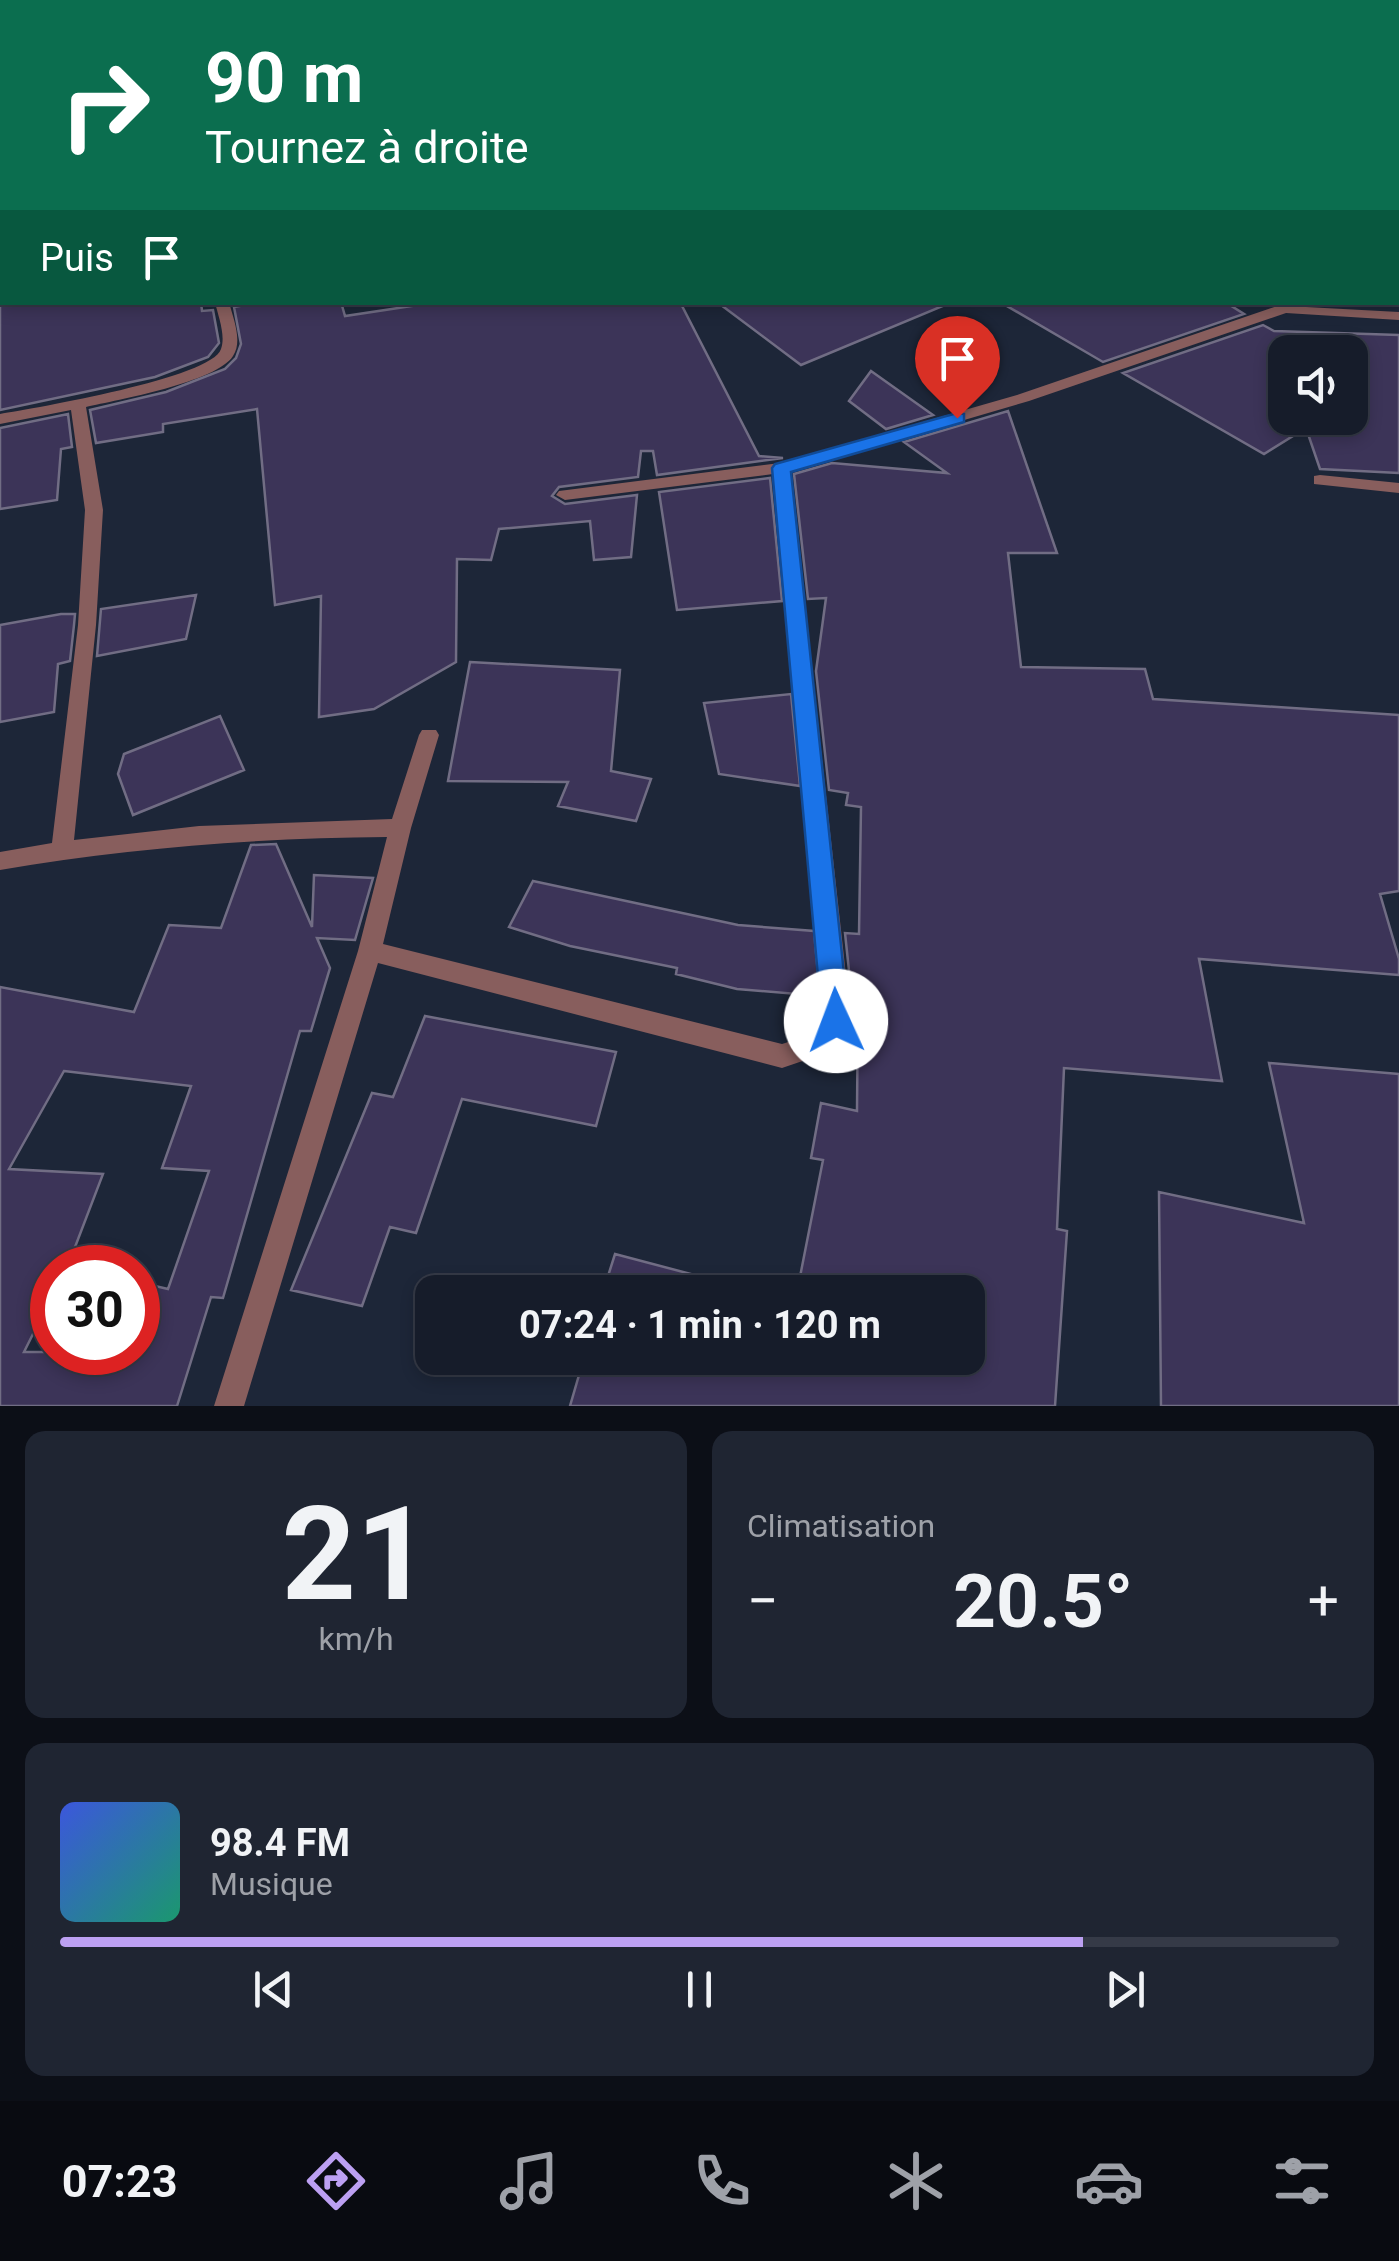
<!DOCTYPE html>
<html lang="fr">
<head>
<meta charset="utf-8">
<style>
  :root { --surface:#161c2a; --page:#1f2532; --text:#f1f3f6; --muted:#9ea1a8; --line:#353a47; --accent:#bca0f2 }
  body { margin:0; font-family:Roboto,sans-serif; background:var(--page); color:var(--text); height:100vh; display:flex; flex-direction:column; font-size:38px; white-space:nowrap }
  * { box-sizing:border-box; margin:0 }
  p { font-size:32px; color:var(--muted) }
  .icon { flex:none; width:55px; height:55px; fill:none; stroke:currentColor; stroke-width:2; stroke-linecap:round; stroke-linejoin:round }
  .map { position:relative; height:1406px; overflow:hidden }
  .side { display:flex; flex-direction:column; gap:25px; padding:25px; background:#0c0f17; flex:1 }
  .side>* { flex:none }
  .guide { position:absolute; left:0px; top:0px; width:1400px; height:305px; box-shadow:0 5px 15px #0003,0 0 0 2px var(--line); background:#0b6e4f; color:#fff; overflow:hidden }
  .buttons { position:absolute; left:1268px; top:335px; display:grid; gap:20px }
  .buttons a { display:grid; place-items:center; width:100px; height:100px; border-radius:20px; background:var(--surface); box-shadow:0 5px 15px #0003,0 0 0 2px var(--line); font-size:50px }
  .speed { position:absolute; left:30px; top:1245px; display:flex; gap:20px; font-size:50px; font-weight:700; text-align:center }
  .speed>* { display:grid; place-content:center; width:130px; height:130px; border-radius:50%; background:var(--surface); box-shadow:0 5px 15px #0003,0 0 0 2px var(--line); line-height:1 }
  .speed .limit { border:15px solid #d22; background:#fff; color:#111 }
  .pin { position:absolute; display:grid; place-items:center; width:85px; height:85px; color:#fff; margin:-102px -42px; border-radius:50% 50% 50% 0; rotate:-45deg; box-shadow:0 0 10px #0007 }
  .pin .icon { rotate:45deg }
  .me { position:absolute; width:110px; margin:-55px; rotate:358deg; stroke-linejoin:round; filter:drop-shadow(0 0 8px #0008) }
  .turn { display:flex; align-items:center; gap:35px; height:210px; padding:0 40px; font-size:45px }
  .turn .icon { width:130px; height:130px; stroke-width:2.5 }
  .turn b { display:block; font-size:70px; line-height:85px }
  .then { display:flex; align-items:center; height:95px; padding:0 40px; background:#0003; gap:20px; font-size:38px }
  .big { font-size:75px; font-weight:700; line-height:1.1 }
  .side .tile { flex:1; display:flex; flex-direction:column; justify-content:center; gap:15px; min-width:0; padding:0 35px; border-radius:20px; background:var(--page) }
  .side .dial { align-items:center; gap:0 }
  .dial b { font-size:130px; line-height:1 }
  .song { display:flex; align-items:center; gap:30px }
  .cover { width:120px; height:120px; border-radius:15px; background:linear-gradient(135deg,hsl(230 70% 55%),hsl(160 70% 35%)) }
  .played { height:10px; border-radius:5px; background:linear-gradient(90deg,var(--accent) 80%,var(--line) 80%) }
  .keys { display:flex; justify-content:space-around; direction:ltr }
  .heat { display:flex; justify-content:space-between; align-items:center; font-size:55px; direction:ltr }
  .side .tiles { flex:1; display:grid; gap:25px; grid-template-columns:1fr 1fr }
  .tile:last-child { grid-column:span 2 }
  .trip { position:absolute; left:415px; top:1275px; width:570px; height:100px; border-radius:20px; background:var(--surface); box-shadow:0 5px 15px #0003,0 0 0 2px var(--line); font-weight:700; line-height:100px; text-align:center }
  .tab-bar { display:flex; height:160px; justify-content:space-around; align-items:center; background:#090b11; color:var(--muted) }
  .tab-bar .icon { width:70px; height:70px }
  .tab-bar .current { color:var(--accent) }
  .tab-bar b { font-size:45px; color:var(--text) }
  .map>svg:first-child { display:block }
  .building { fill:#3c3458; stroke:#716d84; stroke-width:2.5; fill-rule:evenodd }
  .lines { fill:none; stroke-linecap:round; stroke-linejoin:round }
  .street { fill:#885e5d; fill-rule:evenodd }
  .route { fill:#1a73e8; stroke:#114b97; stroke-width:2.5 }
</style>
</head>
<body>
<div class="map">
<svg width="1399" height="1406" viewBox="0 0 1399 1406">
  <rect width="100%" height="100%" fill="#1d2638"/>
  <path class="building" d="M0 302H201L202 311 213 310 219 343 208 357 155 377 0 410Z
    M262 302H341L345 316 438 302H680L759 456 783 458 657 475 653 451H641L638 477 559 487 552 496 565 504 637 495 631 557 594 560 590 521 499 529 491 560 457 559 456 662 374 709 319 717 321 596 275 605 257 409 163 424V432L96 443 90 410 166 392 225 369 236 358 241 344 234 307Z
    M717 302H950V303L801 365Z
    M1000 302H1225L1244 314 1103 362Z
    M1263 325 1274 331 1399 335V473L1320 469 1306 428 1264 454 1123 373ZM1285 352H1350V418H1285Z
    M871 371 933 415 886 429 849 401Z
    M1008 411 1057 553H1008L1021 667 1145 669 1153 699 1399 715V891L1380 894 1399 959V975L1199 959 1222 1081 1064 1068 1057 1229 1067 1231 1055 1406H570L584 1358H968V1292H797L823 1160 811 1158 821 1103 857 1111 858 999H852L845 933 859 934 861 807 846 805 848 793 829 790 816 671 826 598 808 599 794 474 832 463 947 473 904 442Z
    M68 414 72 447 61 449 57 500 0 509V428Z
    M770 478 782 601 677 610 659 492Z
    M196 595 186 639 97 656 101 609Z
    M61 614H75L74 625 70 661 58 664 54 712 0 722V625Z
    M470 662 620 670 611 771 651 779 636 821 558 806 568 782 448 781Z
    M791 694 800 786 719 774 704 703Z
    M220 716 244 770 133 815 118 774 124 754Z
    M276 844 312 927 314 875 373 878 355 940 317 938 330 968 311 1031H300L223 1298 211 1297 177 1406H0V987L134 1012 169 925 221 928 251 845ZM64 1071 191 1086 162 1168 209 1171 168 1289 138 1282V1352H24L52 1296V1268H67L103 1174 9 1169Z
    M533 881 738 925 814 931 820 996 737 989 676 974 677 968 570 946 509 927Z
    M425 1016 616 1052 596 1126 462 1099 416 1233 390 1227 362 1306 291 1290 372 1093 393 1097Z
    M1269 1063 1399 1074V1406H1161L1159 1192 1304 1223Z
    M615 1254 759 1292H603Z"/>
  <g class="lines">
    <path class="street" d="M69 0 66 2 55 1 56 0Z
      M638 0H650L651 2H640Z
      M1239 0H1254L1255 2H1242Z
      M1398 65H1399V72H1398Z
      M0 93H2V99H0Z
      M1398 100H1399V106H1398Z
      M0 191H2V199H0Z
      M215 302H229C233 318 243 341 233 356 217 382 117 400 86 407L103 510 96 625 74 840 199 826 392 819 419 735 422 730H436L439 735 411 828 383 944 782 1044 817 1033 823 1021 824 993 773 474 565 500 556 495 559 491 780 463 1017 395 1289 302H1312L1306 307 1399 312V320L1286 313 1029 401 790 471 848 993 847 1021 835 1050 782 1068 378 963 244 1406H214L358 951 387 837C257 838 128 848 0 870V852L52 843 78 625 85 510 71 410 0 424V414C35 408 212 378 221 349 226 335 218 316 215 302Z
      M1320 475 1399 483V493L1314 484V476Z"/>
  </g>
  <path class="route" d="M957 413 964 414V422L791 472 849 1021 845 1030 836 1034 826 1030 822 1021 772 468 775 464Z"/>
</svg>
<div class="buttons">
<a><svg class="icon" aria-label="sound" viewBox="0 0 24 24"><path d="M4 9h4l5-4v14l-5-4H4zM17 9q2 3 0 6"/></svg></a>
</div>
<div class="speed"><div class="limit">30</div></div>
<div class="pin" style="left:957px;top:418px;background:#d93025"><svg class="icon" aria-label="arrive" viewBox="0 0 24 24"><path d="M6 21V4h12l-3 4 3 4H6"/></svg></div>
<svg class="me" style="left:836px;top:1021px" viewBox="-20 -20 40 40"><circle r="19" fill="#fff"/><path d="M0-13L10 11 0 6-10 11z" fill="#1a73e8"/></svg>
<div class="trip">07:24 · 1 min · 120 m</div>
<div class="guide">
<div class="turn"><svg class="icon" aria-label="right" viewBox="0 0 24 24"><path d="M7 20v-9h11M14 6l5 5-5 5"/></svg><div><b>90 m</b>Tournez à droite</div></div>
<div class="then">Puis<svg class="icon" aria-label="arrive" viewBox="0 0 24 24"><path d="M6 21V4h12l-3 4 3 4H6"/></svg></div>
</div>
</div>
<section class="side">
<div class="tiles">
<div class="tile dial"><b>21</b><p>km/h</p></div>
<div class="tile"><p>Climatisation</p>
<div class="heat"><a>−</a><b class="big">20.5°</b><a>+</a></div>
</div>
<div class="tile">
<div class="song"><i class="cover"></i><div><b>98.4 FM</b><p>Musique</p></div></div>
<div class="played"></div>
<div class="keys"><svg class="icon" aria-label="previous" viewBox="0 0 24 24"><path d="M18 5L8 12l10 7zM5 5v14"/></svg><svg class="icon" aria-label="pause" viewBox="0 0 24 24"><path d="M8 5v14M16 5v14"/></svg><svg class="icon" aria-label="next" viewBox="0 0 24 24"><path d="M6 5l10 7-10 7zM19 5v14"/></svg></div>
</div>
</div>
</section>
<nav class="tab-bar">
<b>07:23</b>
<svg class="icon current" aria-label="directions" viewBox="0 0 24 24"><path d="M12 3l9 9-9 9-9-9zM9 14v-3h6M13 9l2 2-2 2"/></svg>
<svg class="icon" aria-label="music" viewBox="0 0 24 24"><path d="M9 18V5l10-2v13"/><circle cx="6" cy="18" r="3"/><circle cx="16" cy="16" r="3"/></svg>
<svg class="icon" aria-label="phone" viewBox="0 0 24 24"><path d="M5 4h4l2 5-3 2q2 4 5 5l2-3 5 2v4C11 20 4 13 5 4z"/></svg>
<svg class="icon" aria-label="climate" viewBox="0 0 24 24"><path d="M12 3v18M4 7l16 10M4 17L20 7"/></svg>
<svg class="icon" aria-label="car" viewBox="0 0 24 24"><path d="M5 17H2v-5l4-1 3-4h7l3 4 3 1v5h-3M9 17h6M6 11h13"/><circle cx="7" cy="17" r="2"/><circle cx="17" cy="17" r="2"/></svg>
<svg class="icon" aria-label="filters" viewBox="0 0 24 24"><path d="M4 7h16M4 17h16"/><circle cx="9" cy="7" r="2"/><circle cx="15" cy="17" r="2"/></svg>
</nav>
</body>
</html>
